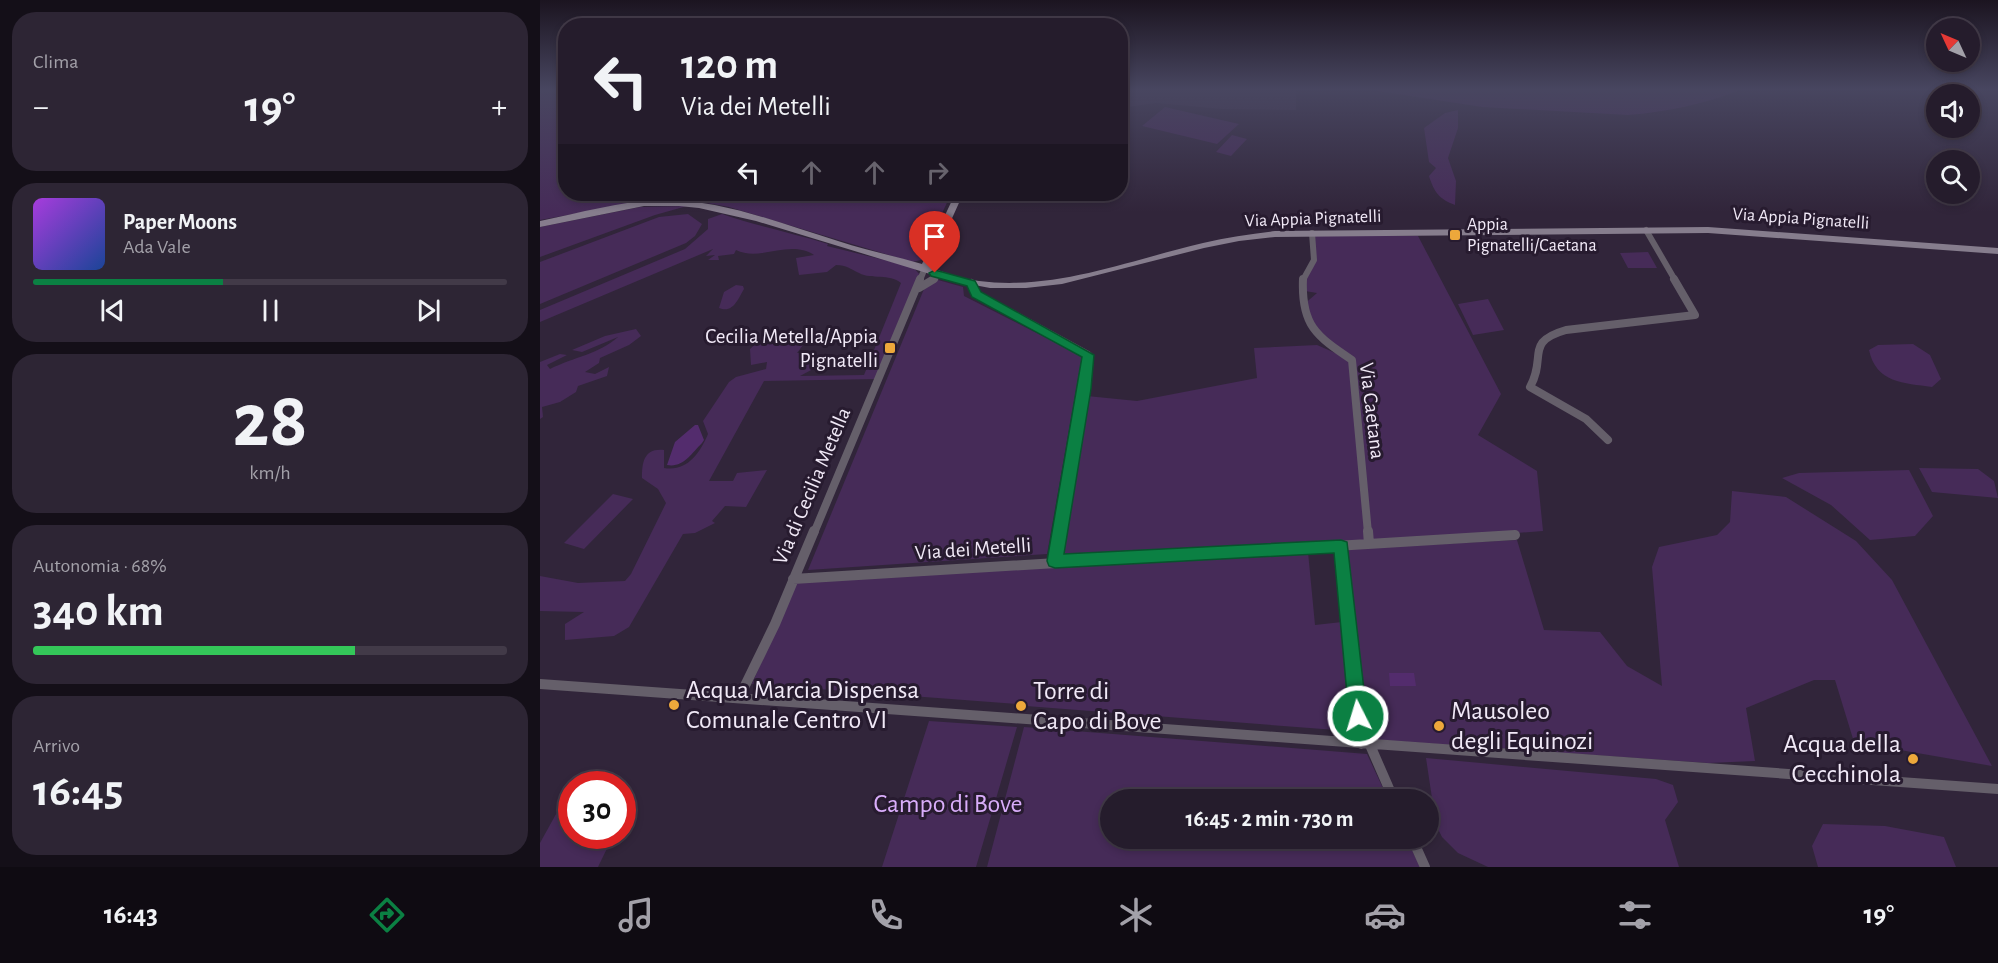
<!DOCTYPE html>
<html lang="it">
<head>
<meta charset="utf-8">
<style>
  :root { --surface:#251c2c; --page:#2d2534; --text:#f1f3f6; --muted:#a3a1a9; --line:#423a48; --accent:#0b8043 }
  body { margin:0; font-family:"Alegreya Sans",sans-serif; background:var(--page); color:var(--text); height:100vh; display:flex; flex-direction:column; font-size:22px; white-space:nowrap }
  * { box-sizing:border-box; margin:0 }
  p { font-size:20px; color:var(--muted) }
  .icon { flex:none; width:33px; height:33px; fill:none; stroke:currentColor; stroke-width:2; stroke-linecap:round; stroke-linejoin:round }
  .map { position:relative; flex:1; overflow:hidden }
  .sheet { display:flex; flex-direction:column; gap:12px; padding:12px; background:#140f18; width:540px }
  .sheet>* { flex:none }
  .top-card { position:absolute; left:18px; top:18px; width:570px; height:183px; border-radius:24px; box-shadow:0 3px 9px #0003,0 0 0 2px var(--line); background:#251c2c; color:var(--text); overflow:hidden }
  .needle { width:39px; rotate:314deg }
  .controls { position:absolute; left:1386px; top:18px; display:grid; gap:12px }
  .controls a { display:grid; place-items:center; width:54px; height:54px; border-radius:50%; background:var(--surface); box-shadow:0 3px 9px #0003,0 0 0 2px var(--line); font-size:30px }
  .speed { position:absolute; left:18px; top:771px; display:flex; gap:12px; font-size:30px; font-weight:700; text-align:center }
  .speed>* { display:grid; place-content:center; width:78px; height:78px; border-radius:50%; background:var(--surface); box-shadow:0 3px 9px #0003,0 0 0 2px var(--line); line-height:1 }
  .speed .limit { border:9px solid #d22; background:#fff; color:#111 }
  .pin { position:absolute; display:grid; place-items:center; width:51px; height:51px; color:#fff; margin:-62px -26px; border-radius:50% 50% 50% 0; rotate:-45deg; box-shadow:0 0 6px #0007 }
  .pin .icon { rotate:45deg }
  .me { position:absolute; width:66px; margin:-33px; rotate:355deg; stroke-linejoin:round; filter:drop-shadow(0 0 4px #0008) }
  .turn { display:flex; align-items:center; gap:21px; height:126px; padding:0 24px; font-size:27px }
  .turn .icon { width:78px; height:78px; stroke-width:2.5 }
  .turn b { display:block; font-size:42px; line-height:51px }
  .lanes { display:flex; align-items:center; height:57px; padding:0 24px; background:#0003; justify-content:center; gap:30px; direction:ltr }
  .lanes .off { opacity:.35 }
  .big { font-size:45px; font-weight:600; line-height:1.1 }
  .sheet .widget { flex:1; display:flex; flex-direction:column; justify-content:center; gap:9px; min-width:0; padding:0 21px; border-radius:24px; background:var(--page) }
  .sheet .dial { align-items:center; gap:0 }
  .dial b { font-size:78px; line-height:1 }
  .song { display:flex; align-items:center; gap:18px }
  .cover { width:72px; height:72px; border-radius:9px; background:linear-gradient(135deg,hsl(280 70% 55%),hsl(220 70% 35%)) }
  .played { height:6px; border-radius:3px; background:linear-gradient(90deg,var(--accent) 40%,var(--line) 40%) }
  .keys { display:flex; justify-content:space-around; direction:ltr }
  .heat { display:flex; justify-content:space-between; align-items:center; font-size:33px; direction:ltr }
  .charge { height:9px; border-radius:4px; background:linear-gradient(90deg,#34c759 68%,var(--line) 0) }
  .trip { position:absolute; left:560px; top:789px; width:339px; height:60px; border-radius:30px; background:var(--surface); box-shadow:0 3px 9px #0003,0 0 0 2px var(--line); font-weight:600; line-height:60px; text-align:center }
  .tabs { display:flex; height:96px; justify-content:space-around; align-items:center; background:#0f0b12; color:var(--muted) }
  .tabs .icon { width:42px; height:42px }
  .tabs .current { color:var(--accent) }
  .tabs b { font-size:27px; color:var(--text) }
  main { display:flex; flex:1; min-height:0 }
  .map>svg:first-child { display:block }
  .built { fill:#3d2e48 }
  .green { fill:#462b58 }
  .water { fill:#532c6d }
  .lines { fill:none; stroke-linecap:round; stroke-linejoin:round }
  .street-far2 { stroke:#655f6a; stroke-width:6 }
  .street-far1 { stroke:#655f6a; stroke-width:8 }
  .street { stroke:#655f6a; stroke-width:10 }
  .secondary { fill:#867d8d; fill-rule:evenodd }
  .route { fill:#0b8043; stroke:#07532c; stroke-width:1.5 }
  .poi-dot { fill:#eda83b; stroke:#271b2f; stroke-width:2 }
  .labels { text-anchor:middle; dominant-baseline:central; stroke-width:6; stroke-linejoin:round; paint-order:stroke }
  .far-street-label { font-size:18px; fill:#f1e9f7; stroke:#271b2f }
  .far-poi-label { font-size:18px; fill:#f1e9f7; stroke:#271b2f; text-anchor:start }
  .poi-label { font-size:21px; fill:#f1e9f7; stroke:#271b2f; text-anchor:end }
  .street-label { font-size:21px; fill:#f1e9f7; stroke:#271b2f }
  .near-poi-label { font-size:26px; fill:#f1e9f7; stroke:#271b2f; text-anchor:start }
  .near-park-label { font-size:26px; fill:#d9adfa; stroke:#271b2f }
</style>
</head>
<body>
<main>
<section class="sheet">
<div class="widget"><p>Clima</p>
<div class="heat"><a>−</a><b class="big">19°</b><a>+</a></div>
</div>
<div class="widget">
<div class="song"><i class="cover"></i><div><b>Paper Moons</b><p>Ada Vale</p></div></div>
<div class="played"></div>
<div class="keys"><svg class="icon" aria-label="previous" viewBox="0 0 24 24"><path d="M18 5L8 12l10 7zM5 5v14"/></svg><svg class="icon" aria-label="pause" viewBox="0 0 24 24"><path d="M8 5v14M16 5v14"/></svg><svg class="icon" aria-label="next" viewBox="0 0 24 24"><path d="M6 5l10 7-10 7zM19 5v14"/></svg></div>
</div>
<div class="widget dial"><b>28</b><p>km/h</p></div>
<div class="widget"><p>Autonomia · 68%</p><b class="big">340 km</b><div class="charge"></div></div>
<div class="widget"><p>Arrivo</p><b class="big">16:45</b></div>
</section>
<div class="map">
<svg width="1458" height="867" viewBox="0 0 1458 867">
  <rect width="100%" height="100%" fill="#31253a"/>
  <path class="built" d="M581 90H756V110L681 109 616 103 581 108Z"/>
  <path class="green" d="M0 90H25L26 194H411L384 252 385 256 381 260 372 262 189 207 156 201 113 200 0 220Z
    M832 90H1200C1165 104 1126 112 1088 115L942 107Z
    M625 107 699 124 677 144 602 126Z
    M918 110V128L908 158 916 181 915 205C899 199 894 192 889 176L896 168 889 162 884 128 905 113Z
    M692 135 707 139 691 156 676 152Z
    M147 206 115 215 0 257V227L100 207Z
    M148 214 162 224 155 236 146 243 0 304V262L119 217Z
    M182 214C217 226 252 233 288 244L287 246 373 267 380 275 337 379 224 381 169 481H193L197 473 227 470 206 507 185 506 172 521 175 523 155 533 143 534 89 627 74 636 25 640V624L44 612 0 611V576L38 583 85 581 91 574 126 503 118 489 102 478C102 462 104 448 124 450V468C147 472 160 453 168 434L163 421 189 382 196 377 226 369 227 362 211 365 210 349 222 338 237 341 251 337 266 341 257 353H264L273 369 260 376 324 375 361 283C349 273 332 280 319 273 310 269 307 265 296 265L287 272 259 275 256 258 274 255C249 239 220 262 196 250L194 254 178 256 179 260H168L175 255 166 256 173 249 0 322V310L145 249 168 229V219Z
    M773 236H878L961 394 938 435 997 471 1003 531 829 544 521 555 547 396 597 401 717 378 714 348 777 345 809 359 791 347 762 306 777 293 765 291 766 274 775 264Z
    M1108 252 1117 268H1088L1080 253Z
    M398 280 423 287 424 296 542 356 507 554 268 570 384 289Z
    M196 285 203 286 204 289C198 299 193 314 179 308L184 292Z
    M948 299 964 330 933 335 918 304Z
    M96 329 101 336 89 345 60 358 59 363 45 372 55 374 69 367 67 376 38 386 36 392 20 402 2 407 3 417 0 419V362L20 354 27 355 7 365 10 369C34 357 59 354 78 337L42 352 32 350 65 336Z
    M1373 344 1390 355 1401 379 1392 387C1364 383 1336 383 1329 350L1338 345Z
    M1379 468 1438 469 1454 481 1458 498 1392 492Z
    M1369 470 1393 516 1375 536 1330 540 1291 505 1242 478 1259 473Z
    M1192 491 1246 497 1316 541 1352 580 1452 766 1314 742 1295 680H1274L1206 708 1215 761 1168 763 824 739 806 549 977 540 1004 630 1060 632 1087 666 1122 686 1112 567 1119 547 1177 535 1190 522Z
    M73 494 93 499 44 549 24 543Z
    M768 552 775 625 802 622 809 731 486 706 487 702 477 704 212 684 256 581Z
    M389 721 477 727 436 867H342Z
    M484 727 827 754 848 799 570 800V838L867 839 880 867H447Z
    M886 758 1116 779 1133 785 1138 802 1125 820 1139 867H948L918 853 902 837 896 825Z
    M31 787 32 836H73L58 867H0V843Z
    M1283 824 1345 826 1404 837 1416 867H1278L1272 846Z"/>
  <path class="water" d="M155 425H158L164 440 162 443C151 454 143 468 127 465L135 442Z
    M849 673H874L876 686H850Z"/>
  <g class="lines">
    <path class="street-far2" d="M1106 230 1135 280
      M380 280 385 268
      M391 280 400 275
      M763 280 774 260 772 233"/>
    <path class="street-far1" d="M763 279C761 325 776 336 812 360L828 533
      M431 283 436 294 548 355 545 389 520 533
      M379 288 394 279
      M1068 440 1046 419 990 387C1007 357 984 342 1026 330L1155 315 1134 279
      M274 533 380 279"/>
    <path class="street" d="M828 531 829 544
      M801 546 821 744
      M515 561 520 531
      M253 579 975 535
      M0 684 1458 789
      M199 698 235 624 274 531
      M830 745 854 800
      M872 838 885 867"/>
    <path class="secondary" d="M415 194H423L390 267C406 273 422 279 439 281 515 291 590 260 663 243 687 237 711 234 735 231L1168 227 1458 248V254L1168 233 735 237 699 241 664 248 522 284 486 288H450L413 281 216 221 159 208 139 206H104L0 227V221C40 213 80 201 121 200 182 199 242 224 298 241 326 250 354 256 382 264Z"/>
  </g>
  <linearGradient id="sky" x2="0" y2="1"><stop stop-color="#1b1420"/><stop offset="0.42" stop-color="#484660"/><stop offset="1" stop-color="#484660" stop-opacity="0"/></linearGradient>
  <rect width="1458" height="212" fill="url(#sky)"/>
  <path class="route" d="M395 270 435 281 441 292 554 355 551 389 524 554 801 540 807 542 827 716 824 723 818 725 811 723 809 716 794 553 515 568 509 566 507 561 542 357 432 297 427 286 391 276 389 273Z"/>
  <g class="poi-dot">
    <rect x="909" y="229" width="12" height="12" rx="3"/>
    <rect x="344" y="342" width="12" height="12" rx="3"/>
    <circle cx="134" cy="705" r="6"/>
    <circle cx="481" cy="706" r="6"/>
    <circle cx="899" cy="726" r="6"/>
    <circle cx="1373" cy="759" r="6"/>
  </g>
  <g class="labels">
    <g class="far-street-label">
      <text transform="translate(773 219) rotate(-2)">Via Appia Pignatelli</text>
      <text transform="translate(1261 219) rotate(4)">Via Appia Pignatelli</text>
    </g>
    <g class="far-poi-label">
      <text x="927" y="225">Appia<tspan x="927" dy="21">Pignatelli/Caetana</tspan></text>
    </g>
    <g class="poi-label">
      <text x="338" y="336">Cecilia Metella/Appia<tspan x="338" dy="24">Pignatelli</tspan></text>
    </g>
    <g class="street-label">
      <text transform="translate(832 411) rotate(83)">Via Caetana</text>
      <text transform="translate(272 486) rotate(-67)">Via di Cecilia Metella</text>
      <text transform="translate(433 549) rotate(-4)">Via dei Metelli</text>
    </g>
    <g class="near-poi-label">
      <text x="146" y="690">Acqua Marcia Dispensa<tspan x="146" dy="30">Comunale Centro VI</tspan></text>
      <text x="493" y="691">Torre di<tspan x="493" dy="30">Capo di Bove</tspan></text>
      <text x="911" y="711">Mausoleo<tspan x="911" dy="30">degli Equinozi</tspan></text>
      <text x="1361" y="744" text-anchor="end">Acqua della<tspan x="1361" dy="30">Cecchinola</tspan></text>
    </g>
    <g class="near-park-label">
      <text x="408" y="804">Campo di Bove</text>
    </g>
  </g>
</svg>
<div class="controls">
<a><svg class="needle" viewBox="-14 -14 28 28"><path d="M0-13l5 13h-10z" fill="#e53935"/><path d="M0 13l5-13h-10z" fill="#a3a1a9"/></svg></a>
<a><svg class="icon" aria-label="sound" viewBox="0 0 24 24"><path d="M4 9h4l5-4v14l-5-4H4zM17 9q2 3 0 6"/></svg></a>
<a><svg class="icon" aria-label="search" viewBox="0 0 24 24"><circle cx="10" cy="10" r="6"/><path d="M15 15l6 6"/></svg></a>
</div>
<div class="speed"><div class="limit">30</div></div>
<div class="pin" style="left:395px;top:273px;background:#d93025"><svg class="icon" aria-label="arrive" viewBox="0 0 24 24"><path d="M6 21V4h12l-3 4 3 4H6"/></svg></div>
<svg class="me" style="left:818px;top:716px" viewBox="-20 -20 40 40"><circle r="17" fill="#0b8043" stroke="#fff" stroke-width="3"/><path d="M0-11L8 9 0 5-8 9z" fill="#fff"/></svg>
<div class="trip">16:45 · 2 min · 730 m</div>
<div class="top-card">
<div class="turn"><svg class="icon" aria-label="left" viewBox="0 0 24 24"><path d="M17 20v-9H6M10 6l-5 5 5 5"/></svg><div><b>120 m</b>Via dei Metelli</div></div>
<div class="lanes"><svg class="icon" aria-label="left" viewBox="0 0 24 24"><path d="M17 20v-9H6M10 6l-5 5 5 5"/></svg><svg class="icon off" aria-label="ahead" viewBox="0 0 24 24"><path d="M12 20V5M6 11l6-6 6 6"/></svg><svg class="icon off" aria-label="ahead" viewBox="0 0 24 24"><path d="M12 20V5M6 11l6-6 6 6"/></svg><svg class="icon off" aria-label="right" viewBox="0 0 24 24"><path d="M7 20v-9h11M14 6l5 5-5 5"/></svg></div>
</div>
</div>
</main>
<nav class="tabs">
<b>16:43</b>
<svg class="icon current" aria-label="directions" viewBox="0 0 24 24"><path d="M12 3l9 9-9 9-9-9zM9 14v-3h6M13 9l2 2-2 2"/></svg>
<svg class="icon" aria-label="music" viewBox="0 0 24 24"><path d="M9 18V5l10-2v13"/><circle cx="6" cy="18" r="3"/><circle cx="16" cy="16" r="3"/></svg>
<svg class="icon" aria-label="phone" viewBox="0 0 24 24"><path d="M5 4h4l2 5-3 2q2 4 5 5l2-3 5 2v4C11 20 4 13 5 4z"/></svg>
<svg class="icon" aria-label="climate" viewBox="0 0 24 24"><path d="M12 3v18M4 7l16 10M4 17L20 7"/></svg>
<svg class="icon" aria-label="car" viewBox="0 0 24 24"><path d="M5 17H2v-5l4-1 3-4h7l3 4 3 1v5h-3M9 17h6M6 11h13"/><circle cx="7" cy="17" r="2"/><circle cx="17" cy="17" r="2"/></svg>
<svg class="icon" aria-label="filters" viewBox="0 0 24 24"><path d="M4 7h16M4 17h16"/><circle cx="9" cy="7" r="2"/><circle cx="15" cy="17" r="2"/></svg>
<b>19°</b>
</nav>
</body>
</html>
